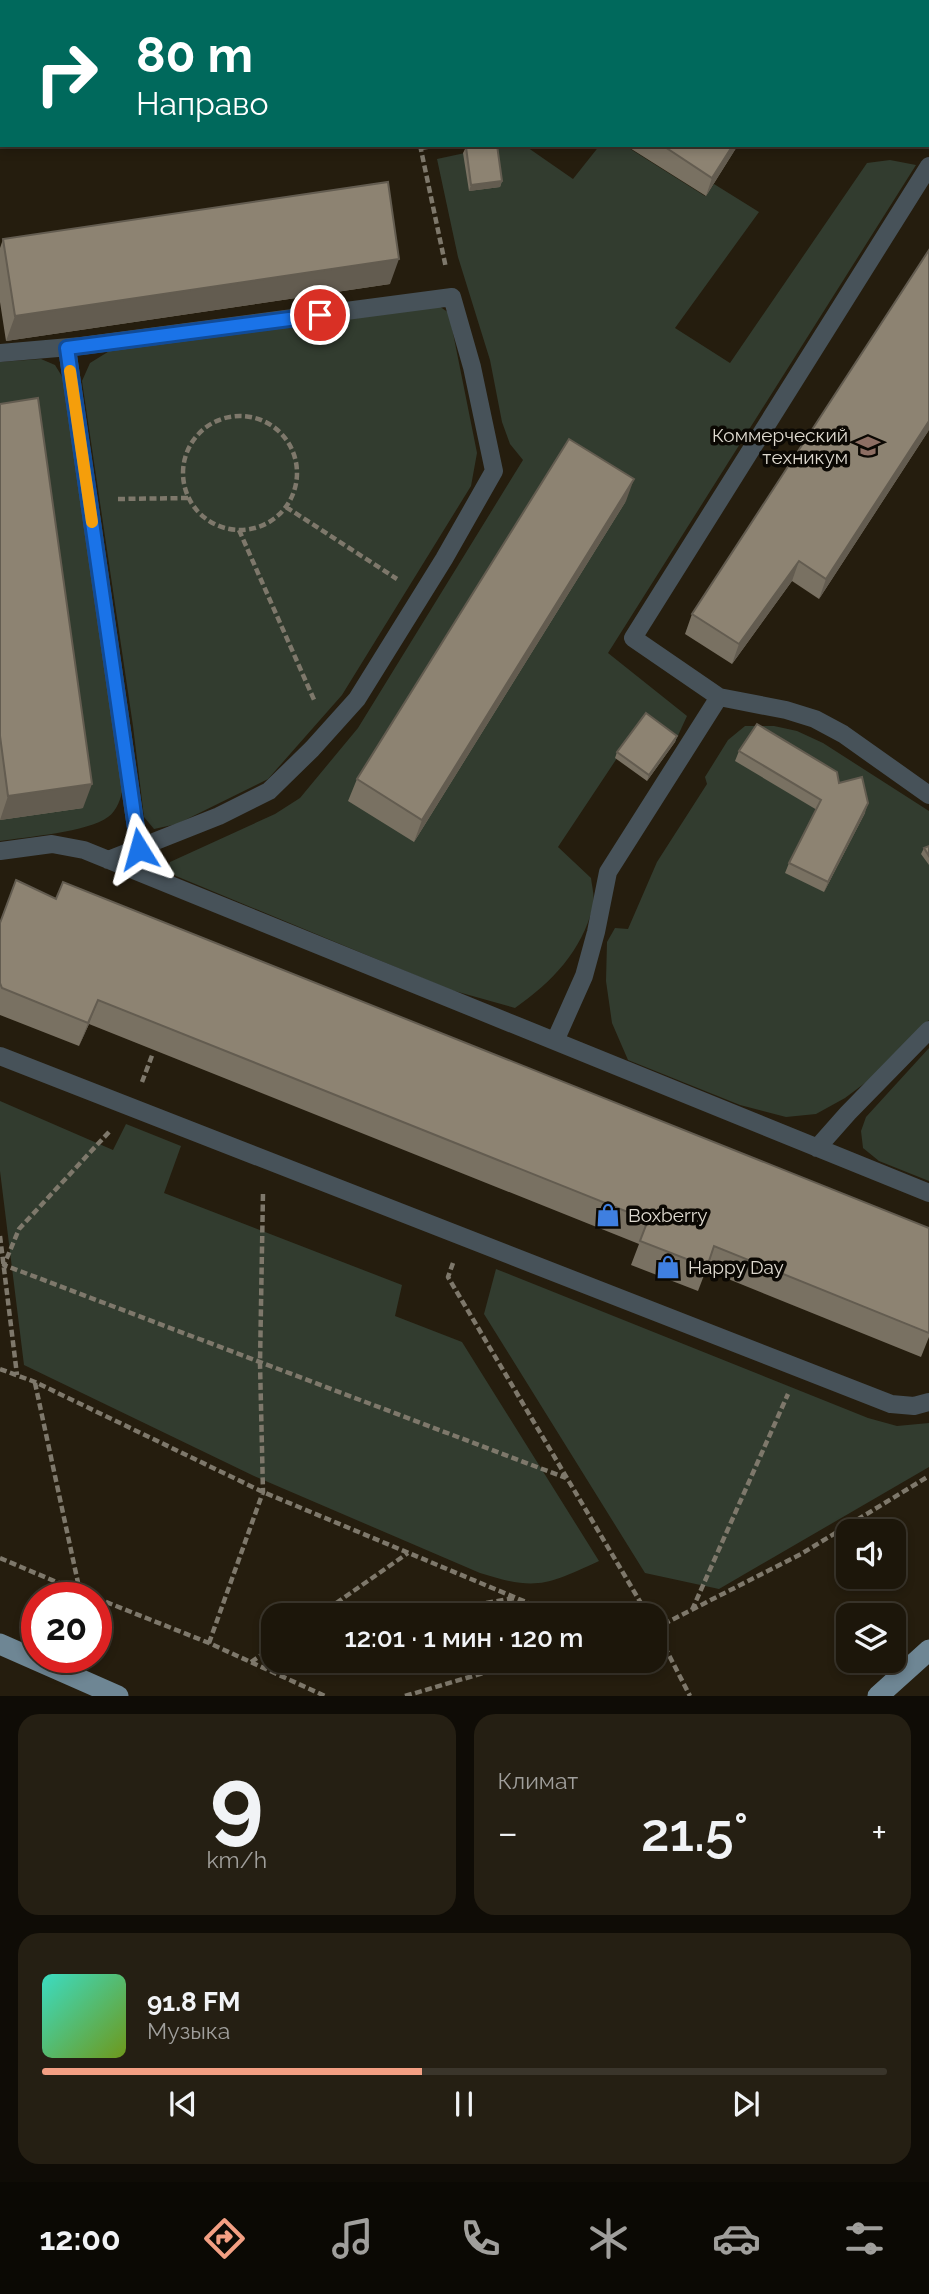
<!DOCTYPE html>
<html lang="ru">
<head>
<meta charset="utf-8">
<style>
  :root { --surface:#1c160a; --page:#251f13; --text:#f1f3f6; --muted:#a09f9c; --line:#3a352b; --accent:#f39f83 }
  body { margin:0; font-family:Raleway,sans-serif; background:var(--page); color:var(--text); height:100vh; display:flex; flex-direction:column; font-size:26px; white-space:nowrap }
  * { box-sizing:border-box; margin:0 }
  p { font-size:23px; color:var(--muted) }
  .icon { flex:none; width:38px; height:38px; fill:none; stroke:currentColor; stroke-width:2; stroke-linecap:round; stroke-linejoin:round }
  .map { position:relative; height:1696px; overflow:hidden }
  .panel { display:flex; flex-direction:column; gap:18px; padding:18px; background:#0f0c06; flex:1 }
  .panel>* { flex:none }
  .guide { position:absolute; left:0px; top:0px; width:929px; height:147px; box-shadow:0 4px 10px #0003,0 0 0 2px var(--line); background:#00695c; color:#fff; overflow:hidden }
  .fabs { position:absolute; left:836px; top:1519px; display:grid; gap:14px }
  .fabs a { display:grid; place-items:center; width:70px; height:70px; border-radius:14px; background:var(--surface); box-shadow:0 4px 10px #0003,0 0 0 2px var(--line); font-size:35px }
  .speed { position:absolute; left:21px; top:1582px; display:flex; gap:14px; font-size:35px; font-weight:700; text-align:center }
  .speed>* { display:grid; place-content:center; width:91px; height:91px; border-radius:50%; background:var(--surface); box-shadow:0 4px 10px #0003,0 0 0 2px var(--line); line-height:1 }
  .speed .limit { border:10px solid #d22; background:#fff; color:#111 }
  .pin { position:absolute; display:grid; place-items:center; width:60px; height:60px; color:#fff; margin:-30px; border:4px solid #fff; border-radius:50%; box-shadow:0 2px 7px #0007 }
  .me { position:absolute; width:77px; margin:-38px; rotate:352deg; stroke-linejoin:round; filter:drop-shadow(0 0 5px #0008) }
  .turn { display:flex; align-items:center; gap:24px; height:147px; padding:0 21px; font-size:32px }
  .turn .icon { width:91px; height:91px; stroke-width:2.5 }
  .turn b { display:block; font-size:49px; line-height:60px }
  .big { font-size:52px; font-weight:600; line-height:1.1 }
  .panel .tile { flex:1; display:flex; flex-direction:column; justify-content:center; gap:10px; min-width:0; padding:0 24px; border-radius:21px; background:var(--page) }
  .panel .dial { align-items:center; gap:0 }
  .dial b { font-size:91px; line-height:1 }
  .song { display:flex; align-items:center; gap:21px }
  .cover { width:84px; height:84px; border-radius:10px; background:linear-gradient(135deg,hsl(170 70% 55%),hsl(80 70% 35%)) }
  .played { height:7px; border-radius:4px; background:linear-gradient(90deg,var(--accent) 45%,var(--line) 45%) }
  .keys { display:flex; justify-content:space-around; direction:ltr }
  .heat { display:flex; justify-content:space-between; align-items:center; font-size:38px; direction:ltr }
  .panel .tiles { flex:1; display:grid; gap:18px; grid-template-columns:1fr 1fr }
  .tile:last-child { grid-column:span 2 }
  .trip { position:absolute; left:261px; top:1603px; width:406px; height:70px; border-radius:21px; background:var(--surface); box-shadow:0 4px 10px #0003,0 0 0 2px var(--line); font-weight:600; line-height:70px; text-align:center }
  .tab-bar { display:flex; height:112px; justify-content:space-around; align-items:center; background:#0b0904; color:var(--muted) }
  .tab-bar .icon { width:49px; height:49px }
  .tab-bar .current { color:var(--accent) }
  .tab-bar b { font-size:32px; color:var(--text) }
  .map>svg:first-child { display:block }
  .green { fill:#323c2f }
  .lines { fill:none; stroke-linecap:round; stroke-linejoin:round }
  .path { stroke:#7e786b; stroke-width:4.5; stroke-dasharray:7 3.5; stroke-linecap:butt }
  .lane { stroke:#475259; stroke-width:18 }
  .street { stroke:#475259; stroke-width:21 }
  .primary { stroke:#6e8694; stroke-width:21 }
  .wall { fill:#797162 }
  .shaded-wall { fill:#635c50 }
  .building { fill:#8d8372; stroke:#635c50; stroke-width:2 }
  .route-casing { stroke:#114b97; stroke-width:18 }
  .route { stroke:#1a73e8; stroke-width:12 }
  .slow { stroke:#f59e0b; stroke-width:12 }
  .labels { text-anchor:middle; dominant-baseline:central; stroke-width:7; stroke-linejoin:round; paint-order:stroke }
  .poi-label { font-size:19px; fill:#dfdad0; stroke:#0b0803; text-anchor:start }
</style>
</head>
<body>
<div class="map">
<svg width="929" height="1696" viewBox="0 0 929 1696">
  <rect width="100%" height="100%" fill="#251d0e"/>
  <path class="green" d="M502 145H524L573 179 600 145H624L705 196 714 184 759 212 675 328 730 363 867 163 890 160 916 165 608 653 687 716 675 742 643 719 558 847 591 878C592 887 595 897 593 906 582 951 552 982 515 1008L451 990 176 876 168 869 170 862 275 814 300 798 358 728 523 460 510 444 502 422 490 360 458 257 437 159Z
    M439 306 449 313 477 453 471 486 342 695 268 779 177 824 154 829 144 817 133 726 82 381 90 363 111 350Z
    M41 359 55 365 63 378 123 788C121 798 117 811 108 817 88 832 26 837 0 841V362Z
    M745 726H774L797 731 823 743 929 811V1020L873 1077 845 1098 816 1114 786 1117 740 1105 628 1060 612 1023 606 981 607 942 615 928 628 929 657 862 707 784 705 777 728 740Z
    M929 1048V1181L879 1161 863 1148 861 1131 866 1117Z
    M0 1101 113 1150 126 1124 181 1146 164 1193 402 1285 395 1316 462 1342 599 1561C546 1585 537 1591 480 1573L254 1476 24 1365 0 1171Z
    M496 1269 868 1418 897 1426 929 1423V1467L719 1589 645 1573 484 1314Z"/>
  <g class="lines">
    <path class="path" d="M390 0V2
      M420 145 446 268
      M421 148 439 145
      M183 473a57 57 0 1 1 114 0a57 57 0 1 1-114 0Z
      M118 499 189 498
      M286 507 397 579
      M239 530 315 702
      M142 1082 153 1053
      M109 1132 19 1229 4 1265 566 1478
      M0 1236 17 1375
      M453 1263 448 1277 648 1615
      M0 1369 35 1382 263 1492 557 1615
      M0 1558 80 1592 35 1383
      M80 1592 95 1598
      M96 1598 209 1643 325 1696
      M330 1608 414 1615 515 1598
      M692 1610 788 1394
      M319 1615 408 1553
      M655 1628 690 1696
      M654 1629 801 1554 929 1476
      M209 1643 263 1492 260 1363 263 1192
      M251 1662 273 1647
      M405 1696 524 1661"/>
    <path class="lane" d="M929 166 633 638 719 697 786 710 815 719 843 734 929 795
      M67 348 139 849
      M0 353 81 346 452 297 472 367 494 471 444 559 357 699 312 749 269 791 219 816 108 860
      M0 851 52 844 84 850 929 1193
      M555 1041 584 976 596 932 608 872 719 697
      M0 1056 891 1404 914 1406 929 1402
      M817 1148 848 1113 929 1030"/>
    <path class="street" d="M779 0 782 2
      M883 2 884 0
      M928 89 929 90"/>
    <path class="primary" d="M0 1644 118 1696
      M878 1696 929 1650"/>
  </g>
  <path class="wall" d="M625 145H738L706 196Z
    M466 147 502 181 500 187 469 191 463 153Z
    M3 239 390 284 6 341 0 302V248Z
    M0 404 83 808 0 820Z
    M929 430 819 599 792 581 732 664 685 634 692 614Z
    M626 501 414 842 348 801 357 779Z
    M677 736 675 742 647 781 615 758 617 752Z
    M739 751 839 783 865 813 824 892 785 873 789 863 817 810 735 761Z
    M929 846V865L921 854 924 848Z
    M56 899 929 1228V1337L921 1357 706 1270 698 1291 631 1265 639 1244 89 1024 79 1046 0 1015V923Z"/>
  <path class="shaded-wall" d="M167 0H326L314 2H156Z
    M2 24V48H0V25Z
    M733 145H738L706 196 712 178Z
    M502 181 500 187 469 191 471 185Z
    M399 259 390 284 6 341 15 316Z
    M929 421V430L819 599 826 579Z
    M634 479 626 501 414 842 422 820Z
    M799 561 792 581 732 664 739 644Z
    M677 736 675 742 647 781 649 775Z
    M92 784 83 808 0 820 8 796Z
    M868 803 865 813 824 892 828 882Z
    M98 1000 89 1024 79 1046 88 1023Z"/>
  <path class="building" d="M0 0H167L156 2H2V24L0 25Z
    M451 0H550V2H450Z
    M657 0H725L728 2H656Z
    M478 145H497L502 181 471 185 466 147Z
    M662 145H733L712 178Z
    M388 182 399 259 15 316 3 239Z
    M929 250V421L826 579 799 561 739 644 692 614Z
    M38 398 92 784 8 796 0 736V404Z
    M569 439 634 479 422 820 357 779Z
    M646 713 677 736 649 775 617 752Z
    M757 724 837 772 839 783 862 777 868 803 828 882 789 863 821 800 739 751Z
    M929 846V856L924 848Z
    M16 880 56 899 63 882 929 1228V1333L714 1246 707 1267 640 1241 648 1220 98 1000 88 1023 2 988 0 983V923Z"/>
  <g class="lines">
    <g class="route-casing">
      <path id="route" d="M139 849 67 348 320 315"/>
    </g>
    <use href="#route" class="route"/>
    <path class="slow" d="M70 371 92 522"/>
  </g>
  <defs>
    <g id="university-bare" transform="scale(1.89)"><path d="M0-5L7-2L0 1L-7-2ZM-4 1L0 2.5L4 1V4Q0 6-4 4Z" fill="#8d6e63" stroke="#0b0803" stroke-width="2.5" paint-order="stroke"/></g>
    <g id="shop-bare" transform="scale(1.89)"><path d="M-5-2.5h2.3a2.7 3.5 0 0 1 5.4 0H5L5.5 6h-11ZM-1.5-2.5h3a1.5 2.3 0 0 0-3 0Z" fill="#3f7fe0" stroke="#0b0803" stroke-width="2.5" paint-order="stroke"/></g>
  </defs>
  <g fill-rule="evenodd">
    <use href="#university-bare" x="868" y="446"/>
    <use href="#shop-bare" x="608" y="1215"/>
    <use href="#shop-bare" x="668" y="1267"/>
  </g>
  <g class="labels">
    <g class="poi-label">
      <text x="848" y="435" text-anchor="end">Коммерческий<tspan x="848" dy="22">техникум</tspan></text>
      <text x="628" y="1215">Boxberry</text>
      <text x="688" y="1267">Happy Day</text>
    </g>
  </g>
</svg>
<div class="fabs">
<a><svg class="icon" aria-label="sound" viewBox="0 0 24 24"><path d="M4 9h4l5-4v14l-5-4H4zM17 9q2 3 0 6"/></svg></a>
<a><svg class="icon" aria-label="layers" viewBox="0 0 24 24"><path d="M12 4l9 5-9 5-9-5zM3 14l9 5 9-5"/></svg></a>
</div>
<div class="speed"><div class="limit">20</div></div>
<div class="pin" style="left:320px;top:315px;background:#d93025"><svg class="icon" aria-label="arrive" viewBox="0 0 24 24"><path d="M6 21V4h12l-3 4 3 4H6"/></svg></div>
<svg class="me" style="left:139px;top:849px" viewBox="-20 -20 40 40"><path d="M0-17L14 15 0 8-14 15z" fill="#1a73e8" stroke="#fff" stroke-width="4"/></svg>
<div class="trip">12:01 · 1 мин · 120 m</div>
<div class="guide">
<div class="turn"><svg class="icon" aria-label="right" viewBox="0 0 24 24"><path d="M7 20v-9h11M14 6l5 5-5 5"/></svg><div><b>80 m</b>Направо</div></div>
</div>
</div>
<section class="panel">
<div class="tiles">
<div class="tile dial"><b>9</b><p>km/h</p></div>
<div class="tile"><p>Климат</p>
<div class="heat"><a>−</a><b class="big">21.5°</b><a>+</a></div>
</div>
<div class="tile">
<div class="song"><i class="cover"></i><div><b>91.8 FM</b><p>Музыка</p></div></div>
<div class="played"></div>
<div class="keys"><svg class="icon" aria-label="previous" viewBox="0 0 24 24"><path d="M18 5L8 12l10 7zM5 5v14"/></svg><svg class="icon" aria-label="pause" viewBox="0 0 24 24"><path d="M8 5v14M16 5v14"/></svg><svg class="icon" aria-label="next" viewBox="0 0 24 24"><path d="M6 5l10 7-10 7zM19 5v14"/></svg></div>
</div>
</div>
</section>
<nav class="tab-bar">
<b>12:00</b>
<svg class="icon current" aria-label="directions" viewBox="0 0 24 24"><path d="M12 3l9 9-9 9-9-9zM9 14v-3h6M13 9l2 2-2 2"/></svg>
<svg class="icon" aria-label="music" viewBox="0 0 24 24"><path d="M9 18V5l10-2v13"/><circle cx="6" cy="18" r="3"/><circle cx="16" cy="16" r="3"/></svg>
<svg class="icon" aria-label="phone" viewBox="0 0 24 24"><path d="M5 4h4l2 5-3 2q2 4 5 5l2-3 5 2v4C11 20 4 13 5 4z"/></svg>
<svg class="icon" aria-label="climate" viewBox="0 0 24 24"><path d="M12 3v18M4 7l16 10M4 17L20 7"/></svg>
<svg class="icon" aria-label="car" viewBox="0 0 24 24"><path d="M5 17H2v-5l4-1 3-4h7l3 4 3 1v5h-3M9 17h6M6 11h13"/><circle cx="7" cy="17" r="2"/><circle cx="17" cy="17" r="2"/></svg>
<svg class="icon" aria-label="filters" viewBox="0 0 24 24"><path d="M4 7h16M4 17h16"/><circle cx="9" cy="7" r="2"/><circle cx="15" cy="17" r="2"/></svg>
</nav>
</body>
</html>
